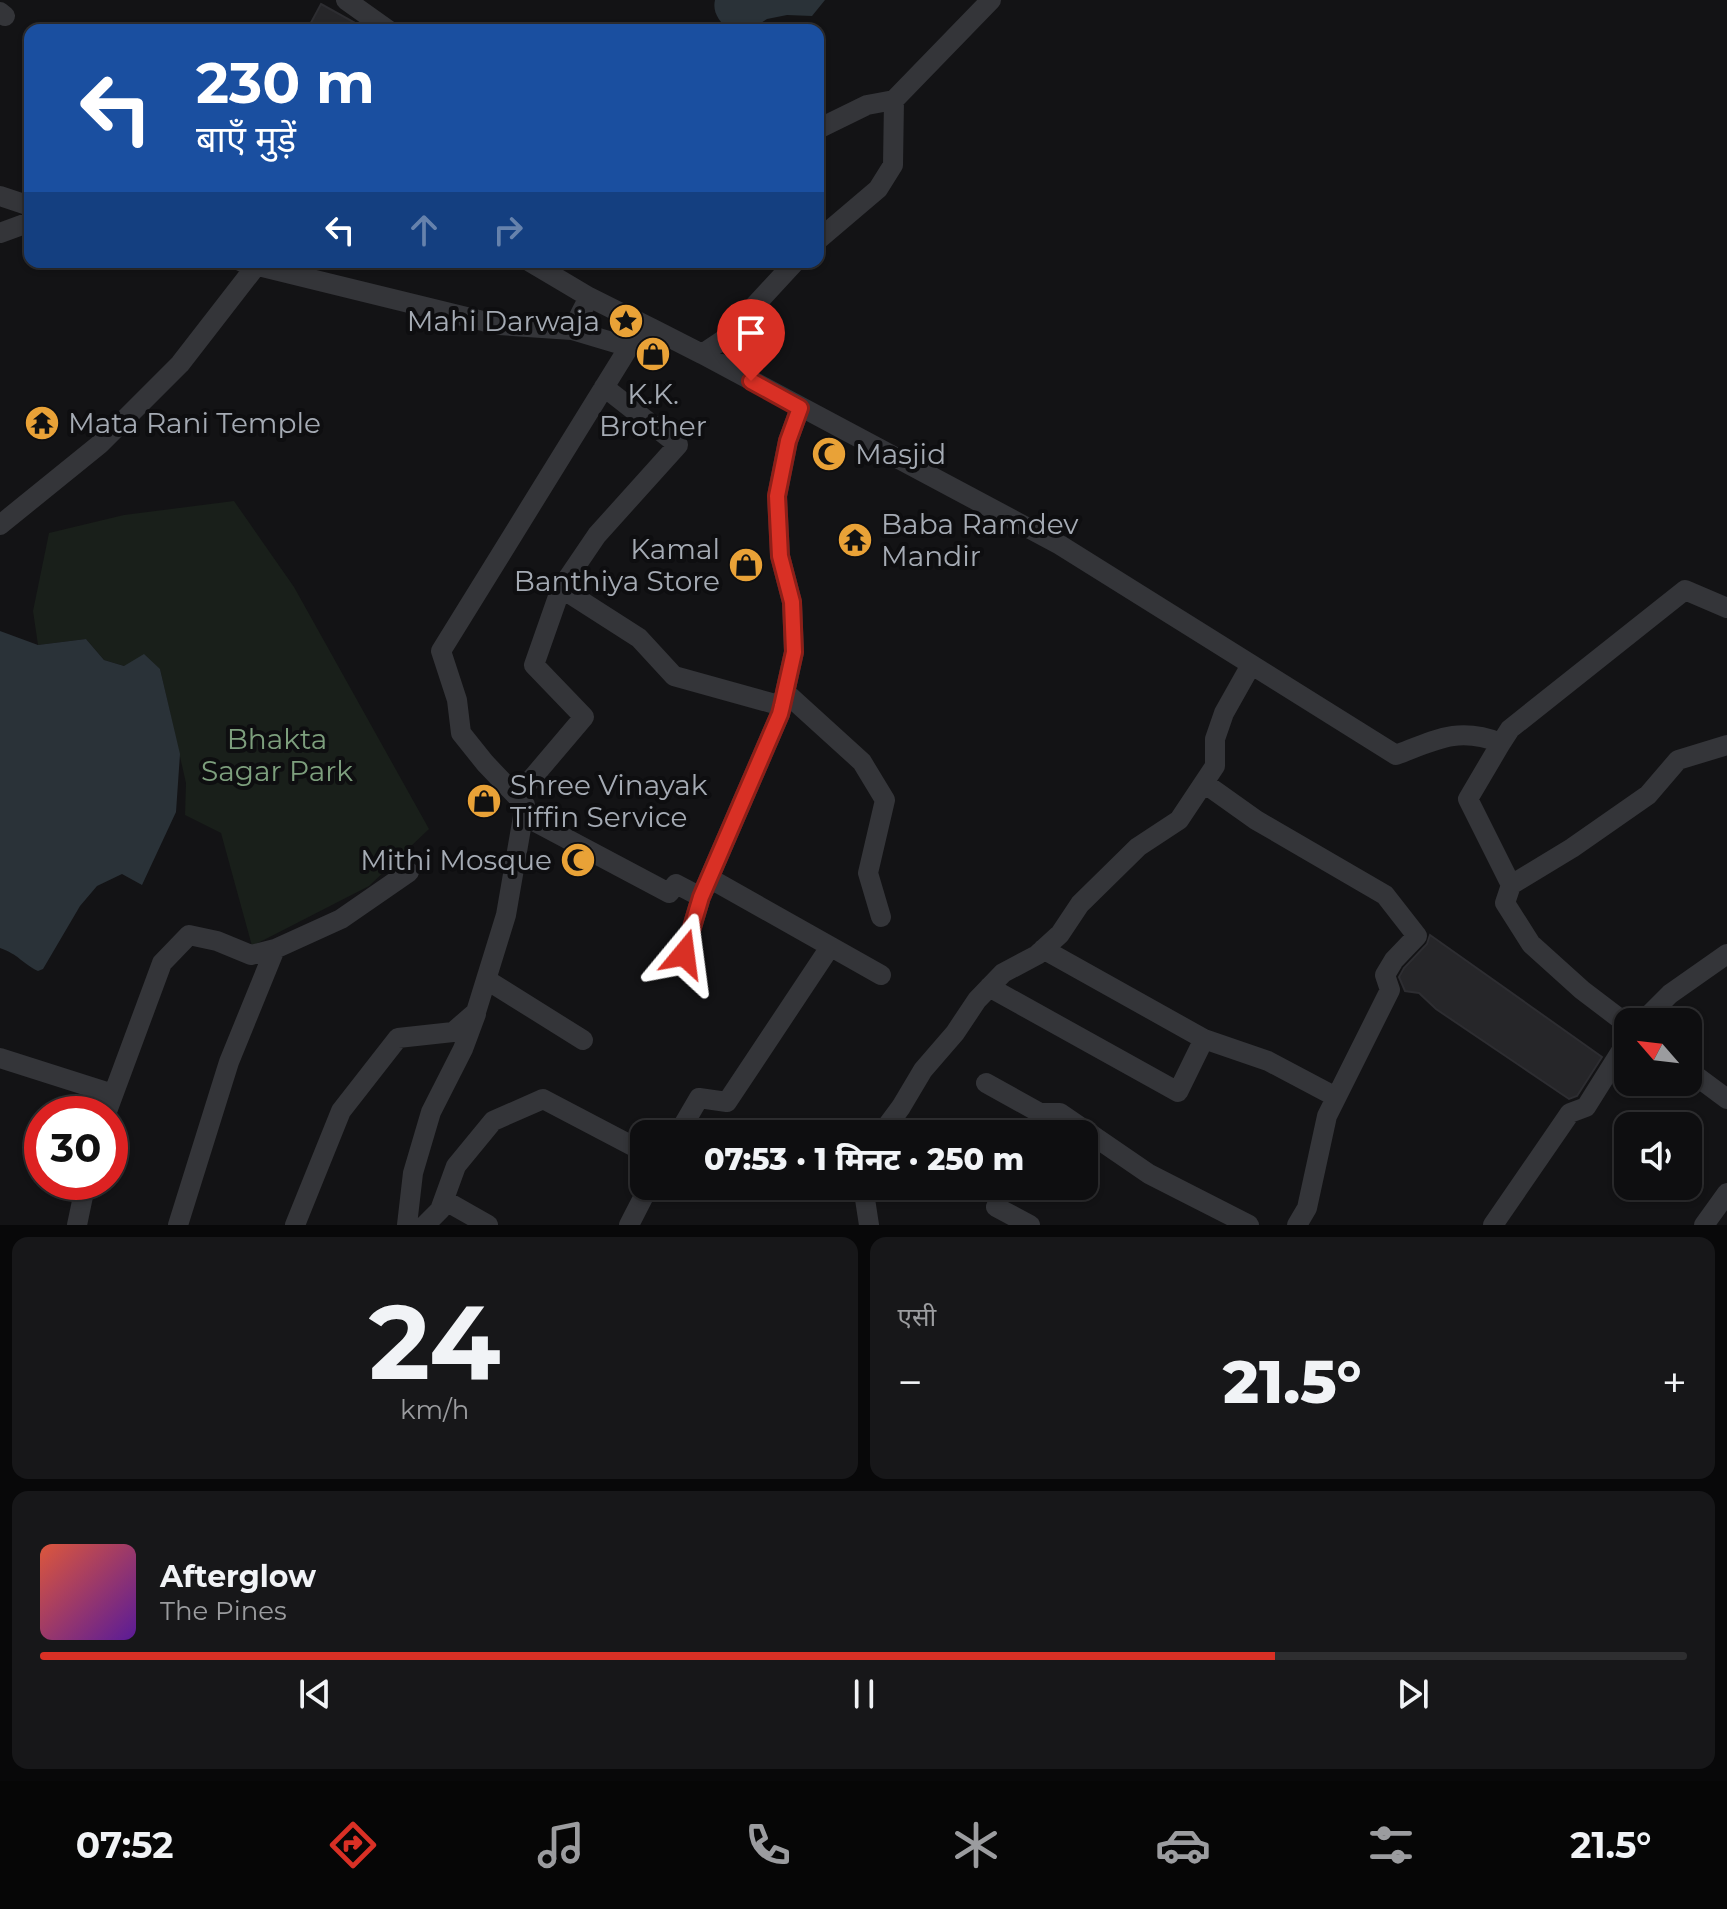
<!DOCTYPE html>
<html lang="hi">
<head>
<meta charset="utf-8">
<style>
  :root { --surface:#0e0e10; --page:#171719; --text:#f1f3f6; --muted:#9b9c9f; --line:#2e2e30; --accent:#d93025 }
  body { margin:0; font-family:Montserrat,"Noto Sans Devanagari",sans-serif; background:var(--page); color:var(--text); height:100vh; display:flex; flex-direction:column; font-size:30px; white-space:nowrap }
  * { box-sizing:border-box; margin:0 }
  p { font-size:26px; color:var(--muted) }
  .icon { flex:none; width:44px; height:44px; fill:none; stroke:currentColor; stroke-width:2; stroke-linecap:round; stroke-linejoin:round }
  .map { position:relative; height:1225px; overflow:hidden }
  .sheet { display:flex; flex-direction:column; gap:12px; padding:12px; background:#080809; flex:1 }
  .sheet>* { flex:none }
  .top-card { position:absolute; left:24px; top:24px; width:800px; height:244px; border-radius:16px; box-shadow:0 2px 6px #0004,0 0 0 2px var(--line); background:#1a4fa0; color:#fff; overflow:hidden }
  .needle { width:52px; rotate:298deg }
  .fabs { position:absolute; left:1614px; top:1008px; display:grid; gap:16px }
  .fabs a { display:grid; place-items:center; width:88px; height:88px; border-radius:16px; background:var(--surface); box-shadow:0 2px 6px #0004,0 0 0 2px var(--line); font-size:40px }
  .speed { position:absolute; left:24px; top:1096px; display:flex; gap:16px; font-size:40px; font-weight:700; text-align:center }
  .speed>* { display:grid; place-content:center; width:104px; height:104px; border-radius:50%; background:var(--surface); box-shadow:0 2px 6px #0004,0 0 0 2px var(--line); line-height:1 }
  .speed .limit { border:12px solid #d22; background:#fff; color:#111 }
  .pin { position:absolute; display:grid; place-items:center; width:68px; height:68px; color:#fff; margin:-82px -34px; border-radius:50% 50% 50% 0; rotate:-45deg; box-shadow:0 0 8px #0007 }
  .pin .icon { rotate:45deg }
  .me { position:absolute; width:88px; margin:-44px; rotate:16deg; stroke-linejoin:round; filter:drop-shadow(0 0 6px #0008) }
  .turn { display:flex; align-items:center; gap:28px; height:168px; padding:0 40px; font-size:36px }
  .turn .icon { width:104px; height:104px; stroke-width:2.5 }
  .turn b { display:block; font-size:56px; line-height:68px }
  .lanes { display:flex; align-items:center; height:76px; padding:0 40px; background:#0003; justify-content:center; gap:40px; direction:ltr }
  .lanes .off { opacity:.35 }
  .big { font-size:60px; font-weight:800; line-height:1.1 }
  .sheet .widget { flex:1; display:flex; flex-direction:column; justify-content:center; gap:12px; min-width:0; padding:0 28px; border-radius:16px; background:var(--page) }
  .sheet .dial { align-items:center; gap:0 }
  .dial b { font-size:104px; line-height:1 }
  .song { display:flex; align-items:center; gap:24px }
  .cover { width:96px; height:96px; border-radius:12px; background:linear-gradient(135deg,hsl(10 70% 55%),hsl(270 70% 35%)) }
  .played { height:8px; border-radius:4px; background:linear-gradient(90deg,var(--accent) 75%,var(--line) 75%) }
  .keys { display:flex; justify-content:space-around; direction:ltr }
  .heat { display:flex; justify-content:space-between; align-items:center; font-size:44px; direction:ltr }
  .sheet .tiles { flex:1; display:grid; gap:12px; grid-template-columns:1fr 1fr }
  .widget:last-child { grid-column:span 2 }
  .trip { position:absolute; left:630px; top:1120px; width:468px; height:80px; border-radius:16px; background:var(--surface); box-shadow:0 2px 6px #0004,0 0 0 2px var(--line); font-weight:800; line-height:80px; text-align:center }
  .dock { display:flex; height:128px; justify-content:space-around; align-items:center; background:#060606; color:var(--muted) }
  .dock .icon { width:56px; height:56px }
  .dock .current { color:var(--accent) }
  .dock b { font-size:36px; color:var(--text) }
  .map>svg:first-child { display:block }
  .green { fill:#191f1a }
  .water { fill:#2a3238 }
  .building { fill:#262629; stroke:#2d2d31; stroke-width:2 }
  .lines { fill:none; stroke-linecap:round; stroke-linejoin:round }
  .minor { stroke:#343539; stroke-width:20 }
  .route-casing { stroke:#8d1f18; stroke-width:20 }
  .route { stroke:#d93025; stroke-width:14 }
  .labels { text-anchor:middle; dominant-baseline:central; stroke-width:8; stroke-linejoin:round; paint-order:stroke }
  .poi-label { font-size:28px; fill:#a5abb4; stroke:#0e0e10; text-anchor:start }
  .park-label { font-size:28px; fill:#7d9f7d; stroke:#0e0e10 }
</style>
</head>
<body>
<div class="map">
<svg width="1727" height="1225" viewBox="0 0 1727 1225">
  <rect width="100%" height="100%" fill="#131315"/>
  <path class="green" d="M234 501 294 587 429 829 369 886 252 946 221 833 185 815 186 783 160 669 124 666 104 660 86 639 38 645 33 611 49 533 124 515Z"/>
  <path class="water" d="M715 0H825L812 16 787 15 767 19 750 30H728C720 21 712 13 715 0Z
    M0 631 38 645 86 639 104 660 124 666 144 654 160 669 180 754 176 812 142 885 122 874 97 886 80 906 43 969 38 971C23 964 18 954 0 948Z"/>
  <path class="building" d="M321 4 359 25 366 30H307Z
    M1430 935 1602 1057 1577 1096 1569 1099 1436 1009 1419 993 1405 991 1399 977 1404 968 1427 944Z"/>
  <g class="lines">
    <path class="minor" d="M346 0 388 30
      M0 12 5 16
      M818 129 867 105 894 100
      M0 196 30 206
      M0 233 30 222
      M818 240 878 189 893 165 894 100 991 0
      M242 262 499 325 572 330 629 347 651 328 702 354 723 340 795 262
      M530 262 589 297
      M572 330 589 297 651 328
      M702 354 1060 545 1396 755C1435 740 1458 726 1501 743L1510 729 1685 590 1727 608
      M0 525 100 444 180 364 256 266
      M561 588 639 638 674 676 782 706
      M785 692 862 762 885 800 868 873 881 917
      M1501 743 1468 799 1511 885 1505 903 1531 944 1582 990 1628 1025
      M1204 783 1256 820 1385 895 1417 936 1394 960 1385 975 1390 990 1327 1116 1307 1208 1297 1225
      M517 796 584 717 534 665 561 588 597 535 678 445 604 387
      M524 816 669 893 676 884 701 897
      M709 878 881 975
      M1511 885 1572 848 1648 795 1678 760 1727 745
      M1043 949 1204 1039 1268 1061 1336 1097
      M684 954 701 897 780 714 782 706 794 652 792 602 780 556 777 496 788 441 800 408
      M487 980 583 1040
      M989 987 1178 1092 1204 1039
      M1642 1022 1670 994 1727 954
      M0 1058 113 1094
      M1688 1070 1727 1099
      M986 1083 1040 1113H1060L1149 1174 1249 1225
      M106 1114 162 963 189 935 217 941 251 955 275 949 341 919 409 872
      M678 1134 699 1098 727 1102 830 947
      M881 1134 901 1107 923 1070 955 1033 977 1000 1003 973 1037 955 1060 934 1080 904 1138 847 1179 820 1215 766V739L1224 713 1251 665
      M863 1186 869 1225
      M444 1200 488 1225
      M996 1207 1030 1225
      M77 1225 86 1182
      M178 1225 229 1062 275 949
      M295 1225 341 1111 398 1038 453 1032 476 1012 506 915 525 805 485 763 461 733 457 700 441 651 629 347
      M407 1225 413 1173 431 1112 463 1049 476 1014
      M425 1225 440 1210 456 1166 493 1121 543 1099 644 1152
      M629 1225 649 1186
      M1493 1225 1570 1113 1586 1107 1628 1040
      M1704 1225 1727 1193"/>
  </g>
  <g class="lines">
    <g class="route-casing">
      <path id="route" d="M684 954 701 897 780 714 782 706 794 652 792 602 780 556 777 496 788 441 800 408 751 381"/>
    </g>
    <use href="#route" class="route"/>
  </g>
  <defs>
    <g id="sight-disc" transform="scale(1.8)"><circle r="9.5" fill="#e9a237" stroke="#0e0e10"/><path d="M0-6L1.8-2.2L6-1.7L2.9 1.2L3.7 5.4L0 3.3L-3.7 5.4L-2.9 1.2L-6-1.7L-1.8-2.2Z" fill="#111"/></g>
    <g id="shop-disc" transform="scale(1.8)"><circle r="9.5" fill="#e9a237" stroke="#0e0e10"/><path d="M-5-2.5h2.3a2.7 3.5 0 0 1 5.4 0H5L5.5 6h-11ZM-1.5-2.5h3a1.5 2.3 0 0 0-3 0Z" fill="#111"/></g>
    <g id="temple-disc" transform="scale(1.8)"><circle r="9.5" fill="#e9a237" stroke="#0e0e10"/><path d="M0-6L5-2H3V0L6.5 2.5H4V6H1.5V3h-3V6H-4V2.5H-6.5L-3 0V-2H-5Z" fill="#111"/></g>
    <g id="mosque-disc" transform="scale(1.8)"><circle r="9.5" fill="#e9a237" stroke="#0e0e10"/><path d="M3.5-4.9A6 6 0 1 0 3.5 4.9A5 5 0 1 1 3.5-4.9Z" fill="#111"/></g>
  </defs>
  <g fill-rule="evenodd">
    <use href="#sight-disc" x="626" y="321"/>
    <use href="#shop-disc" x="653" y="354"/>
    <use href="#temple-disc" x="42" y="423"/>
    <use href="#mosque-disc" x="829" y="454"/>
    <use href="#temple-disc" x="855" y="540"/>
    <use href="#shop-disc" x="746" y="565"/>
    <use href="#shop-disc" x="484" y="801"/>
    <use href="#mosque-disc" x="578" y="860"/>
  </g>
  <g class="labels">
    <g class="poi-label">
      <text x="600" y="321" text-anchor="end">Mahi Darwaja</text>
      <text x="653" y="394" text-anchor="middle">K.K.<tspan x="653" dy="32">Brother</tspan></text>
      <text x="68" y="423">Mata Rani Temple</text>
      <text x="855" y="454">Masjid</text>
      <text x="881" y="524">Baba Ramdev<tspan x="881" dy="32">Mandir</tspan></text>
      <text x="720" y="549" text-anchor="end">Kamal<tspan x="720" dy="32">Banthiya Store</tspan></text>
      <text x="510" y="785">Shree Vinayak<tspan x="510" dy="32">Tiffin Service</tspan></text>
      <text x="552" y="860" text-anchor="end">Mithi Mosque</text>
    </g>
    <g class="park-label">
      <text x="277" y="739">Bhakta<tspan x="277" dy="32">Sagar Park</tspan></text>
    </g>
  </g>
</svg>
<div class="fabs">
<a><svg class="needle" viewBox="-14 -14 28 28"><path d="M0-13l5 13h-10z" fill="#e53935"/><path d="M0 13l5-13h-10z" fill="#9b9c9f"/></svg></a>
<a><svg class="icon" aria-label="sound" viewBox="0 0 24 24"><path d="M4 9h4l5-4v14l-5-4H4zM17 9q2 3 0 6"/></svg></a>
</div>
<div class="speed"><div class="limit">30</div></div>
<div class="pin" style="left:751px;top:381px;background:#d93025"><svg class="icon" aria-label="arrive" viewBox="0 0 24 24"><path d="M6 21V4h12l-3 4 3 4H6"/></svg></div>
<svg class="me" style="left:684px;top:954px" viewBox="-20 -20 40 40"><path d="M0-17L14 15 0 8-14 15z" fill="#d93025" stroke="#fff" stroke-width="4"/></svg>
<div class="trip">07:53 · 1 मिनट · 250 m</div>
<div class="top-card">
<div class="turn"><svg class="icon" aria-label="left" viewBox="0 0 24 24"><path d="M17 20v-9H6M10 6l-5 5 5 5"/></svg><div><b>230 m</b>बाएँ मुड़ें</div></div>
<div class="lanes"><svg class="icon" aria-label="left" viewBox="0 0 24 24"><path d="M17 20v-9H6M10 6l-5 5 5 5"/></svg><svg class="icon off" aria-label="ahead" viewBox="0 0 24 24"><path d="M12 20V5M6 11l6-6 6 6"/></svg><svg class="icon off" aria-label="right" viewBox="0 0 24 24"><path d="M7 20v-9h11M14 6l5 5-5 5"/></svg></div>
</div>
</div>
<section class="sheet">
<div class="tiles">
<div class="widget dial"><b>24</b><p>km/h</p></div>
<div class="widget"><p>एसी</p>
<div class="heat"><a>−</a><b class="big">21.5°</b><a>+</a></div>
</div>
<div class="widget">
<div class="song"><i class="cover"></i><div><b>Afterglow</b><p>The Pines</p></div></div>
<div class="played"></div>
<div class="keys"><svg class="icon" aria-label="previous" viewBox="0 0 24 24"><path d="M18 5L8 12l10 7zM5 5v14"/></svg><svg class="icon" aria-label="pause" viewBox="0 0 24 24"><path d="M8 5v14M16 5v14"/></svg><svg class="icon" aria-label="next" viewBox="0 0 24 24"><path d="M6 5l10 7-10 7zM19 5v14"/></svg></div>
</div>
</div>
</section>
<nav class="dock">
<b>07:52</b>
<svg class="icon current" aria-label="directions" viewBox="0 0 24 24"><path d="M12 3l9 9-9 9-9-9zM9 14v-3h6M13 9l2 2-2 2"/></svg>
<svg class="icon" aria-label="music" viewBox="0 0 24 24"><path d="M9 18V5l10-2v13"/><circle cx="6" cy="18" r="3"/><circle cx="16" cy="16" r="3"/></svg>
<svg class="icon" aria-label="phone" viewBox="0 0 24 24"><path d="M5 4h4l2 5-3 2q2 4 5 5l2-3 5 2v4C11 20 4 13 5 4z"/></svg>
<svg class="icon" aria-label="climate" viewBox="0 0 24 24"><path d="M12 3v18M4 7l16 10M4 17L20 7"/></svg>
<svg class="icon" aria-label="car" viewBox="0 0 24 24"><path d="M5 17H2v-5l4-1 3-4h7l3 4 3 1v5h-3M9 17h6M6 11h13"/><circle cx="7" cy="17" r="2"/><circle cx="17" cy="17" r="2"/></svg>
<svg class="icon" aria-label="filters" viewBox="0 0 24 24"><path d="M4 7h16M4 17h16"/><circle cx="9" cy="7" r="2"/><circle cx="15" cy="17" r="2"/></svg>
<b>21.5°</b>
</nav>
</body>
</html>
